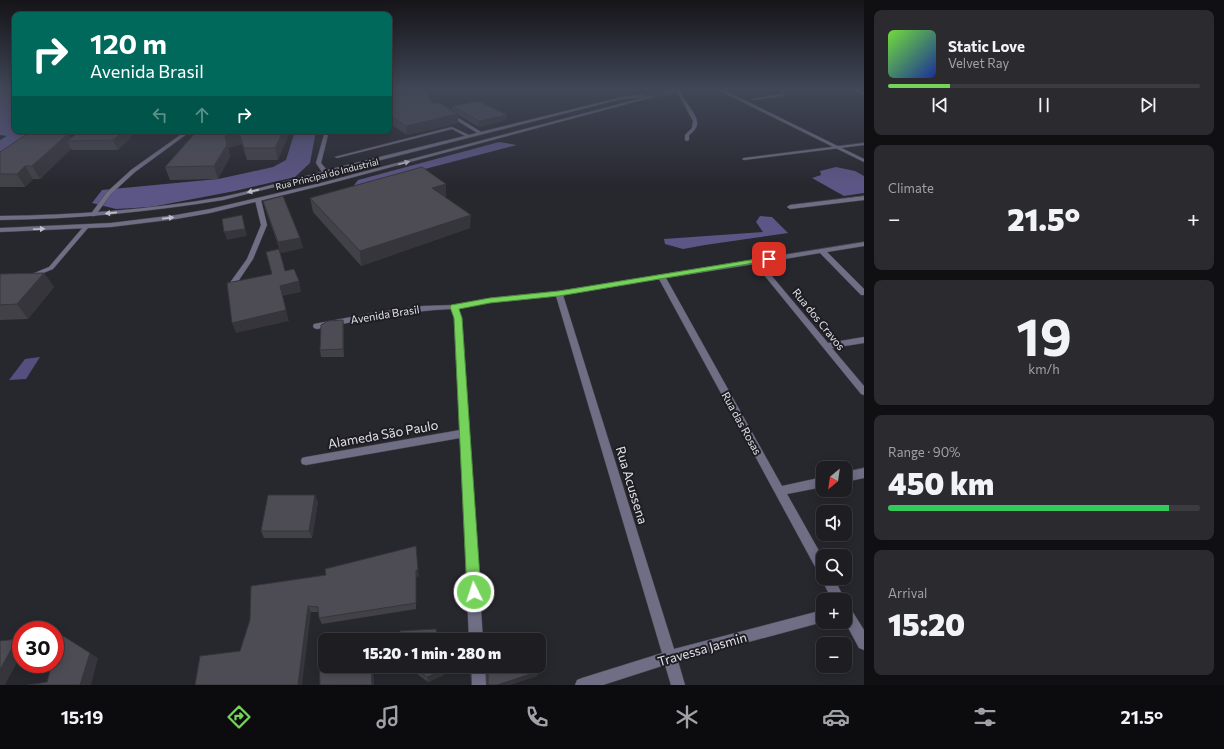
<!DOCTYPE html>
<html lang="en">
<head>
<meta charset="utf-8">
<style>
  :root { --surface:#1d1d22; --page:#2a2a2f; --text:#f1f3f6; --muted:#a0a2a5; --line:#3b3b40; --accent:#75d25b }
  body { margin:0; font-family:Commissioner,sans-serif; background:var(--page); color:var(--text); height:100vh; display:flex; flex-direction:column; font-size:15px; white-space:nowrap }
  * { box-sizing:border-box; margin:0 }
  p { font-size:13px; color:var(--muted) }
  .icon { flex:none; width:22px; height:22px; fill:none; stroke:currentColor; stroke-width:2; stroke-linecap:round; stroke-linejoin:round }
  .map { position:relative; flex:1; overflow:hidden }
  .details { display:flex; flex-direction:column; gap:10px; padding:10px; background:#101013; width:360px }
  .details>* { flex:none }
  .banner { position:absolute; left:12px; top:12px; width:380px; height:122px; border-radius:8px; box-shadow:0 2px 10px #0003,0 0 0 1px var(--line); background:#00695c; color:#fff; overflow:hidden }
  .needle { width:26px; rotate:209deg }
  .controls { position:absolute; left:816px; top:461px; display:grid; gap:8px }
  .controls a { display:grid; place-items:center; width:36px; height:36px; border-radius:8px; background:var(--surface); box-shadow:0 2px 10px #0003,0 0 0 1px var(--line); font-size:20px }
  .speed { position:absolute; left:12px; top:621px; display:flex; gap:8px; font-size:20px; font-weight:700; text-align:center }
  .speed>* { display:grid; place-content:center; width:52px; height:52px; border-radius:50%; background:var(--surface); box-shadow:0 2px 10px #0003,0 0 0 1px var(--line); line-height:1 }
  .speed .limit { border:6px solid #d22; background:#fff; color:#111 }
  .pin { position:absolute; display:grid; place-items:center; width:34px; height:34px; color:#fff; margin:-17px; border-radius:8px; box-shadow:0 2px 6px #0006 }
  .me { position:absolute; width:44px; margin:-22px; rotate:356deg; stroke-linejoin:round; filter:drop-shadow(0 0 3px #0008) }
  .turn { display:flex; align-items:center; gap:14px; height:84px; padding:0 12px; font-size:18px }
  .turn .icon { width:52px; height:52px; stroke-width:2.5 }
  .turn b { display:block; font-size:28px; line-height:34px }
  .lanes { display:flex; align-items:center; height:38px; padding:0 12px; background:#0003; justify-content:center; gap:20px; direction:ltr }
  .lanes .off { opacity:.35 }
  .big { font-size:30px; font-weight:800; line-height:1.1 }
  .details .tile { flex:1; display:flex; flex-direction:column; justify-content:center; gap:6px; min-width:0; padding:0 14px; border-radius:8px; background:var(--page) }
  .details .dial { align-items:center; gap:0 }
  .dial b { font-size:52px; line-height:1 }
  .song { display:flex; align-items:center; gap:12px }
  .cover { width:48px; height:48px; border-radius:6px; background:linear-gradient(135deg,hsl(100 70% 55%),hsl(230 70% 35%)) }
  .played { height:4px; border-radius:2px; background:linear-gradient(90deg,var(--accent) 20%,var(--line) 20%) }
  .keys { display:flex; justify-content:space-around; direction:ltr }
  .heat { display:flex; justify-content:space-between; align-items:center; font-size:22px; direction:ltr }
  .charge { height:6px; border-radius:3px; background:linear-gradient(90deg,#34c759 90%,var(--line) 0) }
  .trip { position:absolute; left:318px; top:633px; width:228px; height:40px; border-radius:8px; background:var(--surface); box-shadow:0 2px 10px #0003,0 0 0 1px var(--line); font-weight:800; line-height:40px; text-align:center }
  .dock { display:flex; height:64px; justify-content:space-around; align-items:center; background:#0c0c0e; color:var(--muted) }
  .dock .icon { width:28px; height:28px }
  .dock .active { color:var(--accent) }
  .dock b { font-size:18px; color:var(--text) }
  main { display:flex; flex:1; min-height:0 }
  .map>svg:first-child { display:block }
  .forest { fill:#5c5686 }
  .water { fill:#554e7e }
  .lines { fill:none; stroke-linecap:round; stroke-linejoin:round }
  .minor-tunnel { stroke:#43434a; stroke-width:4.5; stroke-dasharray:4.5 2; stroke-linecap:butt }
  .service-casing { stroke:#45454c; stroke-width:1 }
  .minor-casing { stroke:#45454c; stroke-width:1 }
  .tertiary-casing { stroke:#45454c; stroke-width:1 }
  .service { fill:#706e85; fill-rule:evenodd }
  .minor { fill:#706e85; fill-rule:evenodd }
  .tertiary { fill:#706e85; fill-rule:evenodd }
  .wall { fill:#424148 }
  .shaded-wall { fill:#36353b }
  .building { fill:#4d4c54; stroke:#36353b }
  .oneway { fill:#c0bfca }
  .route { fill:#75d25b; stroke:#4c883b }
  .labels { text-anchor:middle; dominant-baseline:central; stroke-width:4; stroke-linejoin:round; paint-order:stroke }
  .far-street-label { font-size:9px; fill:#e3e2e7; stroke:#1e1d24 }
  .street-label { font-size:11px; fill:#e3e2e7; stroke:#1e1d24 }
  .near-street-label { font-size:13px; fill:#e3e2e7; stroke:#1e1d24 }
</style>
</head>
<body>
<main>
<div class="map">
<svg width="864" height="685" viewBox="0 0 864 685">
  <rect width="100%" height="100%" fill="#27272e"/>
  <path class="forest" d="M0 90H15V131H49L0 164V140L7 136 0 135Z
    M295 131H316L310 163 295 177 235 191 151 207 116 209 92 203 102 190 218 179 273 167 286 160Z
    M499 142 517 145 352 188 358 180Z
    M836 167 855 171 864 176V193L844 196 812 178 821 175 820 171Z
    M760 216 772 217 788 233 705 245 683 249 665 244 664 239 763 232 756 222Z"/>
  <path class="water" d="M40 357 26 379 9 380 25 359Z"/>
  <g class="lines">
    <path class="minor-tunnel" d="M651 97 667 93"/>
    <g class="service-casing">
      <path id="service" d="M676 90 679 91C683 99 699 116 697 125 696 129 692 133 689 135V140L687 141 685 140V135L692 128 693 121Z
        M780 90 785 91 784 96 753 100 751 99 781 94 782 92Z
        M448 113H450L483 133 479 134 448 115Z
        M452 127 471 136 467 137 452 129 337 158 335 157Z
        M186 131H191L135 172 111 194 95 216H91L90 215 107 192 131 170Z
        M258 198 261 200 267 225 253 259 235 286H231L229 284 247 259 261 225 255 200Z
        M86 225 89 227 88 228 53 269 31 278H27L26 277 27 276 49 267 84 226Z"/>
    </g>
    <g class="minor-casing">
      <path id="minor" d="M672 90H679L667 94 665 93Z
        M853 90H859L864 93V95Z
        M644 95 645 97 622 99 223 200C149 212 75 219 0 220V216C74 215 149 210 222 197 255 190 289 180 322 172L316 163 325 131H329L321 163 327 170 622 97Z
        M650 96 653 97 324 185 210 213 176 219 111 227 0 232V228L111 223 176 215 210 209 321 183Z
        M864 143V145L744 160 742 159 744 158Z
        M864 196V200L790 209 787 207 790 205Z
        M864 242V246L827 252 864 289V295H861L820 253 761 263 828 343 864 337V343L832 348 864 386V395L861 394 755 264 666 278 782 486 823 477V487L787 494 823 558V578H834L845 600H832L821 578 822 576 819 574 659 279 563 295 674 649 823 610V622L678 661 685 685H671L665 665 603 685H575L577 680 582 678 662 653 556 296 490 302 458 309 462 318 483 640H469L460 438 306 465 302 464 301 461 302 458 306 457 460 430 454 318 451 309C406 311 362 320 317 329L314 328 313 326 314 324 378 312 423 306 454 305 490 298 559 291Z
        M864 468V478L845 482V472Z
        M845 604 849 606 864 630V650L859 648 845 622Z
        M471 666H485L486 685H472Z"/>
    </g>
    <g class="tertiary-casing">
      <path id="tertiary" d="M724 90 864 159V162L718 90Z"/>
    </g>
    <use href="#service" class="service"/>
    <use href="#minor" class="minor"/>
    <use href="#tertiary" class="tertiary"/>
  </g>
  <path class="wall" d="M409 90H420L421 92 433 104 452 111V106L506 120 479 127 458 115V123L407 135 389 123V93L409 92Z
    M197 131H290L278 160H247L242 144 228 148 230 157 218 179 170 180 165 167Z
    M136 132 118 150H72L71 149 40 179H33L25 187H0V152L72 138Z
    M446 184V197H445L470 228 361 266 313 212 310 198Z
    M263 201 300 238 303 248 281 253 266 211Z
    M44 273 54 287 28 319 0 320V274Z
    M344 328V357H321L320 350Z
    M318 502 312 538H264L261 531Z
    M419 576 416 577V609L322 624 319 618V612H311L240 651 250 620 251 586Z
    M406 666H443L444 675 428 682Z
    M486 666H537L540 671 537 676 509 685H486Z"/>
  <path class="shaded-wall" d="M458 114V123L407 135 406 126Z
    M507 115 506 120 479 127V121Z
    M124 131H136V132L118 150 113 140Z
    M283 131H290L278 160 275 148Z
    M239 132 242 144 228 148 230 157 218 179 214 166 225 136Z
    M69 133 73 141H67L71 149 40 179 32 166Z
    M25 166 33 179 25 187 17 174Z
    M446 184V197L432 202V188Z
    M242 215 247 236 227 240 224 232Z
    M471 215 470 228 361 266 360 251Z
    M300 238 303 248 281 253 278 242Z
    M44 273 54 287 28 319 17 304Z
    M299 281 301 292 282 296 280 286Z
    M286 310 289 321 236 333 232 323Z
    M343 320 344 328V357L343 349Z
    M315 495 318 502 312 538 309 531Z
    M416 570H418L419 576 416 577V609Z
    M308 606 311 612 302 685H298Z
    M60 634 98 658 91 685H80Z
    M17 639 21 641V655L5 685H0V670Z
    M371 666H373L374 685H372Z
    M444 670V675L428 682 427 677Z
    M540 671 537 676 509 685H497Z"/>
  <path class="building" d="M410 90H420L421 92H426L433 104 438 102 458 114 406 126 389 115V93L410 92Z
    M479 101 507 115 479 121 452 106Z
    M80 131H124L113 140 67 141Z
    M197 131H283L275 148H244L239 132 225 136 227 145 214 166 165 167Z
    M69 133 32 166H25L17 174H0V152L27 134Z
    M422 167 446 184 432 188 471 215 360 251 310 198Z
    M283 196 300 238 278 242 263 201Z
    M242 215 245 229 224 232 222 219Z
    M279 249 285 271 294 269 299 281 280 286 286 310 232 323 227 283 272 274 266 252Z
    M44 273 17 304 0 305V274Z
    M343 320V349L320 350 321 325 328 321Z
    M268 495H315L309 531H261Z
    M416 546 418 570H416V603L319 618 318 607 308 606 298 685H195L200 656 240 651 250 620 251 586 326 575 325 569Z
    M436 629 438 640H399L400 631Z
    M60 634 90 653 80 685H28L47 682 52 664H55V654Z
    M17 639 0 670V641Z
    M325 653V666H371L372 685H320L319 654Z
    M412 666H443L444 670 427 677Z
    M488 666H537L540 671 497 685H488Z"/>
  <defs><path id="oneway-solid" d="M-6-.8H1V-3.2L6.5 0L1 3.2V.8H-6Z"/></defs>
  <g class="oneway">
    <use href="#oneway-solid" transform="translate(404 163) rotate(-15)"/>
    <use href="#oneway-solid" transform="translate(253 191) rotate(167)"/>
    <use href="#oneway-solid" transform="translate(111 213) rotate(174)"/>
    <use href="#oneway-solid" transform="translate(168 218) rotate(-6)"/>
    <use href="#oneway-solid" transform="translate(39 229) rotate(-2)"/>
  </g>
  <linearGradient id="sky" x2="0" y2="1"><stop stop-color="#151519"/><stop offset="0.48" stop-color="#414757"/><stop offset="1" stop-color="#414757" stop-opacity="0"/></linearGradient>
  <rect width="864" height="186" fill="url(#sky)"/>
  <path class="route" d="M769 257 773 259 772 260 559 296 490 303 459 309 462 318 481 592 479 597 474 599 469 597 467 592 454 318 450 307 451 305 490 298 559 291Z"/>
  <g class="labels">
    <g class="far-street-label">
      <text transform="translate(327 174) rotate(-14)">Rua Principal do Industrial</text>
    </g>
    <g class="street-label">
      <text transform="translate(385 314) rotate(-9)">Avenida Brasil</text>
      <text transform="translate(819 319) rotate(51)">Rua dos Cravos</text>
      <text transform="translate(742 423) rotate(61)">Rua das Rosas</text>
    </g>
    <g class="near-street-label">
      <text transform="translate(383 434) rotate(-10)">Alameda São Paulo</text>
      <text transform="translate(632 485) rotate(73)">Rua Acussena</text>
      <text transform="translate(702 649) rotate(-16)">Travessa Jasmin</text>
    </g>
  </g>
</svg>
<div class="controls">
<a><svg class="needle" viewBox="-14 -14 28 28"><path d="M0-13l5 13h-10z" fill="#e53935"/><path d="M0 13l5-13h-10z" fill="#a0a2a5"/></svg></a>
<a><svg class="icon" aria-label="sound" viewBox="0 0 24 24"><path d="M4 9h4l5-4v14l-5-4H4zM17 9q2 3 0 6"/></svg></a>
<a><svg class="icon" aria-label="search" viewBox="0 0 24 24"><circle cx="10" cy="10" r="6"/><path d="M15 15l6 6"/></svg></a>
<a>+</a>
<a>−</a>
</div>
<div class="speed"><div class="limit">30</div></div>
<div class="pin" style="left:769px;top:259px;background:#d93025"><svg class="icon" aria-label="arrive" viewBox="0 0 24 24"><path d="M6 21V4h12l-3 4 3 4H6"/></svg></div>
<svg class="me" style="left:474px;top:592px" viewBox="-20 -20 40 40"><circle r="17" fill="#75d25b" stroke="#fff" stroke-width="3"/><path d="M0-11L8 9 0 5-8 9z" fill="#fff"/></svg>
<div class="trip">15:20 · 1 min · 280 m</div>
<div class="banner">
<div class="turn"><svg class="icon" aria-label="right" viewBox="0 0 24 24"><path d="M7 20v-9h11M14 6l5 5-5 5"/></svg><div><b>120 m</b>Avenida Brasil</div></div>
<div class="lanes"><svg class="icon off" aria-label="left" viewBox="0 0 24 24"><path d="M17 20v-9H6M10 6l-5 5 5 5"/></svg><svg class="icon off" aria-label="ahead" viewBox="0 0 24 24"><path d="M12 20V5M6 11l6-6 6 6"/></svg><svg class="icon" aria-label="right" viewBox="0 0 24 24"><path d="M7 20v-9h11M14 6l5 5-5 5"/></svg></div>
</div>
</div>
<section class="details">
<div class="tile">
<div class="song"><i class="cover"></i><div><b>Static Love</b><p>Velvet Ray</p></div></div>
<div class="played"></div>
<div class="keys"><svg class="icon" aria-label="previous" viewBox="0 0 24 24"><path d="M18 5L8 12l10 7zM5 5v14"/></svg><svg class="icon" aria-label="pause" viewBox="0 0 24 24"><path d="M8 5v14M16 5v14"/></svg><svg class="icon" aria-label="next" viewBox="0 0 24 24"><path d="M6 5l10 7-10 7zM19 5v14"/></svg></div>
</div>
<div class="tile"><p>Climate</p>
<div class="heat"><a>−</a><b class="big">21.5°</b><a>+</a></div>
</div>
<div class="tile dial"><b>19</b><p>km/h</p></div>
<div class="tile"><p>Range · 90%</p><b class="big">450 km</b><div class="charge"></div></div>
<div class="tile"><p>Arrival</p><b class="big">15:20</b></div>
</section>
</main>
<nav class="dock">
<b>15:19</b>
<svg class="icon active" aria-label="directions" viewBox="0 0 24 24"><path d="M12 3l9 9-9 9-9-9zM9 14v-3h6M13 9l2 2-2 2"/></svg>
<svg class="icon" aria-label="music" viewBox="0 0 24 24"><path d="M9 18V5l10-2v13"/><circle cx="6" cy="18" r="3"/><circle cx="16" cy="16" r="3"/></svg>
<svg class="icon" aria-label="phone" viewBox="0 0 24 24"><path d="M5 4h4l2 5-3 2q2 4 5 5l2-3 5 2v4C11 20 4 13 5 4z"/></svg>
<svg class="icon" aria-label="climate" viewBox="0 0 24 24"><path d="M12 3v18M4 7l16 10M4 17L20 7"/></svg>
<svg class="icon" aria-label="car" viewBox="0 0 24 24"><path d="M5 17H2v-5l4-1 3-4h7l3 4 3 1v5h-3M9 17h6M6 11h13"/><circle cx="7" cy="17" r="2"/><circle cx="17" cy="17" r="2"/></svg>
<svg class="icon" aria-label="filters" viewBox="0 0 24 24"><path d="M4 7h16M4 17h16"/><circle cx="9" cy="7" r="2"/><circle cx="15" cy="17" r="2"/></svg>
<b>21.5°</b>
</nav>
</body>
</html>
